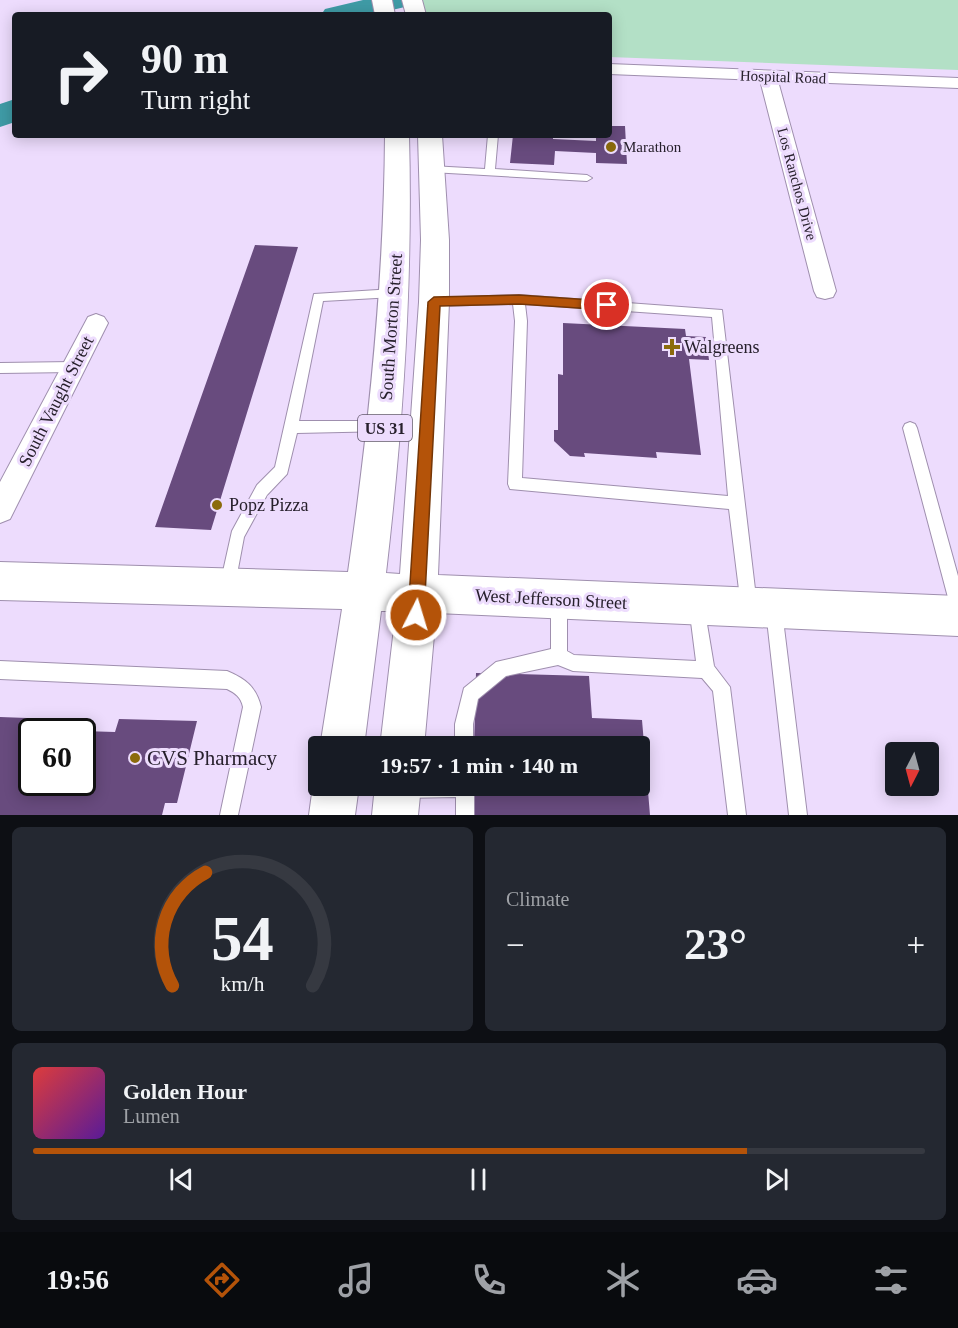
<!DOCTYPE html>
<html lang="en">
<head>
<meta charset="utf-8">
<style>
  :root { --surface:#171b24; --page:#242831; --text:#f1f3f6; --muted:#9ea1a6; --line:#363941; --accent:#b45309 }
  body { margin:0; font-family:"Times New Roman",serif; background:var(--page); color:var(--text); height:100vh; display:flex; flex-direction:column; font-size:22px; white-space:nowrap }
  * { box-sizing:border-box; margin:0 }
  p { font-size:20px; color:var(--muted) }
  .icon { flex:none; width:33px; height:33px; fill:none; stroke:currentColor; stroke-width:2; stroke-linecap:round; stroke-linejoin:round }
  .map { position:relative; height:815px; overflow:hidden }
  .side { display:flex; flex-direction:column; gap:12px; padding:12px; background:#0d0f14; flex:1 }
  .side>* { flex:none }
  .banner { position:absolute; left:12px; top:12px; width:600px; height:126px; border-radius:6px; box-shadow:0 3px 15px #0003; background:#171b24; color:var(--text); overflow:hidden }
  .needle { width:39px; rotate:186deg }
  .buttons { position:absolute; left:885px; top:742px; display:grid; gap:12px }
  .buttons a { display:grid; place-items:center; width:54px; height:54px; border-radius:6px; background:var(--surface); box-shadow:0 3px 15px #0003; font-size:30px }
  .speed { position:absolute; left:18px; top:718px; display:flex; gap:12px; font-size:30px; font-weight:700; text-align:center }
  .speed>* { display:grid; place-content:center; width:78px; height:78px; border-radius:50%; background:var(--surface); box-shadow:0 3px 15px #0003; line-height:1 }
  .speed .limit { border:3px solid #111; border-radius:9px; background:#fff; color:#111 }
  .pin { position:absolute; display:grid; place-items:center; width:51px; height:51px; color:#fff; margin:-26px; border:3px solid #fff; border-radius:50%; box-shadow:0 2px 6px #0007 }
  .me { position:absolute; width:66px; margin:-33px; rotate:5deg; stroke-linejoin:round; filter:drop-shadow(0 0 4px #0008) }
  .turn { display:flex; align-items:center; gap:21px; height:126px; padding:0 30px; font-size:27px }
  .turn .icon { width:78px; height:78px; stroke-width:2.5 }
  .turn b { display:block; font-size:42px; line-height:51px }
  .big { font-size:45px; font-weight:700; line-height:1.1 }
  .side .card { flex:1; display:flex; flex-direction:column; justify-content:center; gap:9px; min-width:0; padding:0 21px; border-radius:9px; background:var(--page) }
  .side .dial { align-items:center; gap:0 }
  .dial svg { height:156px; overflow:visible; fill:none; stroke:var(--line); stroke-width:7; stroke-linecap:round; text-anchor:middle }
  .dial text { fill:var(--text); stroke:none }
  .song { display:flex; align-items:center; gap:18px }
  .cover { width:72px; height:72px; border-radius:9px; background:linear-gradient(135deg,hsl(0 70% 55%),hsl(270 70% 35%)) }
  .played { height:6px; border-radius:3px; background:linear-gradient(90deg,var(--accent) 80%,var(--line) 80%) }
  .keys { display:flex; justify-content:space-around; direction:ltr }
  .heat { display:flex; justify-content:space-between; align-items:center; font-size:33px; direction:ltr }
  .side .tiles { flex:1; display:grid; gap:12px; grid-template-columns:1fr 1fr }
  .card:last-child { grid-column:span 2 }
  .trip { position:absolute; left:308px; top:736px; width:342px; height:60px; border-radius:6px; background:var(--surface); box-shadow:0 3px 15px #0003; font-weight:700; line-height:60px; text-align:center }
  .dock { display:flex; height:96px; justify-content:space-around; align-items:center; background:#090b0e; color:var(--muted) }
  .dock .icon { width:42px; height:42px }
  .dock .current { color:var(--accent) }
  .dock b { font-size:27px; color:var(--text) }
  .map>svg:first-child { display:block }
  .green { fill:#b3e0c6 }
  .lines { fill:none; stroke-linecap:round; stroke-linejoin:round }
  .river { fill:#3f9ba6; fill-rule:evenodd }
  .building { fill:#684b7e }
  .service-casing { stroke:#9f8fae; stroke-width:2 }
  .minor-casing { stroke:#9f8fae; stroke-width:2 }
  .primary-casing { stroke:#9f8fae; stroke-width:2 }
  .service { fill:#fff; fill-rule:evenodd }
  .minor { fill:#fff; fill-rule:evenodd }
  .primary { fill:#fff; fill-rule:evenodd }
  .route { fill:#b45309; stroke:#753606; stroke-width:1.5 }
  .poi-dot { fill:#8b6b0c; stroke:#eddcfd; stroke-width:2 }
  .labels { text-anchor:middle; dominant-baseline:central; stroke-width:6; stroke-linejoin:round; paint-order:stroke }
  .far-street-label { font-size:15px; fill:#27202c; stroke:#eddcfd }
  .far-poi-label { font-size:15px; fill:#27202c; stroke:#eddcfd; text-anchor:start }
  .shield { fill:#eddcfd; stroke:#62586b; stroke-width:1.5 }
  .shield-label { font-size:16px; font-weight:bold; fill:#27202c }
  .street-label { font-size:18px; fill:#27202c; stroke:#eddcfd }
  .poi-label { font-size:18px; fill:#27202c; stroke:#eddcfd; text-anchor:start }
  .near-poi-label { font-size:21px; fill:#27202c; stroke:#eddcfd; text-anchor:start }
</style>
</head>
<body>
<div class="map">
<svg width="958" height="815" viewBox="0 0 958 815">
  <rect width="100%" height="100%" fill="#eddcfd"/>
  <path class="green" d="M418 0H958V70L609 57V15H423Z"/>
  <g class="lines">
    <path class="river" d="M363 0H413L409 6 371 15H321L325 9Z
      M15 99V122L0 127V104Z"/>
  </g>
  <path class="building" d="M609 126H625L627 164 596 163V153L555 151 554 165 510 163 513 135H553V139L596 141V135H609Z
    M255 245 298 247 211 530 155 527Z
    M563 323 685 329 686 336 706 337 709 360 689 359 701 455 656 452 657 458 584 453 585 457 570 456 554 441V430H558V374L563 375Z
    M476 673 589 676 592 718 642 720 650 815H471L472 786H639V747H474Z
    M0 717 27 718 23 729 64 730V732H32V783H82V731L115 732 119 719 197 721 177 803H165L162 815H0Z"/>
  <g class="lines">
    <g class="service-casing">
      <path id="service" d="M488 135H498L495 169 587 175 592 178 587 181 431 172 426 169 431 166 485 169Z
        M394 289 400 293 394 297 323 301 299 421H383L388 423 390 427 388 431 297 433 287 474 267 495 244 537 234 590 228 593 222 590 220 585 232 531 257 485 275 467 314 294Z
        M519 295 722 310 757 606 755 612 749 614 743 612 741 606 729 509 510 489 508 484 515 321 513 304 434 306 428 302 434 298ZM525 304 712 317 728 496 522 478 527 321Z
        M73 362 79 367 73 372 0 373V363Z
        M910 422 915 424 917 428 958 576V613L952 611 950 605 903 428 905 424Z
        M559 594 565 596 567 602V651L574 655 696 661 689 606 691 600 697 598 703 600 714 666 730 687 746 815H728L713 691 702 678 573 671 558 665 506 676 478 699 473 724V747H455V724L464 688 496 662 551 649V602L553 596Z
        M774 603 780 605 782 611 807 815H789L766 611 768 605Z
        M0 661 227 671C246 679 256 687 261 707L238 815H220L243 707C241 697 235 693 227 689L0 679Z
        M394 786H474V815H456V797L402 798 395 796Z"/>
    </g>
    <g class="minor-casing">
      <path id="minor" d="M609 64 958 78V88L778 81 836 291 833 297 825 299 817 297 814 291 760 80 609 74Z
        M96 314 104 317 108 323 10 519 0 523V482L88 317Z"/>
    </g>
    <g class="primary-casing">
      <path id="primary" d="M372 0H392L395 15H375Z
        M402 0H422L426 15H406Z
        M385 135H409C413 282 403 427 386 573L400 574 419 302 421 240 418 135H442L449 240V302L438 575 958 596V636L436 613 424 747H380L396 611H381L364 747H320L342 609 0 600V562L348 572C369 426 384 282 385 135Z
        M318 775V786H359L355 815H309L313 786Z
        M375 786H421L418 815H372Z"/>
    </g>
    <use href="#service" class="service"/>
    <use href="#minor" class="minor"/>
    <use href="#primary" class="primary"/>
  </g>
  <path class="route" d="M519 295 607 301 613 305 607 310 519 304 440 306 424 615 422 621 416 623 410 621 408 615 428 302 434 297Z"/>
  <g class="poi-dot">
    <circle cx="611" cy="147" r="6"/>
    <path d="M669 338h6v6h6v6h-6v6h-6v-6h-6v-6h6z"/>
    <circle cx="217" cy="505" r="6"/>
    <circle cx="135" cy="758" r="6"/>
  </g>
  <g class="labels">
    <g class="far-street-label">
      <text transform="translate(783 77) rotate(2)">Hospital Road</text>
      <text transform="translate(797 184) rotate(75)">Los Ranchos Drive</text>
    </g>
    <g class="far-poi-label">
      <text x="623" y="147">Marathon</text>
    </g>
    <rect class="shield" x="358" y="415" width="54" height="26" rx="4.5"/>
    <g class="shield-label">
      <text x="385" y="428">US 31</text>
    </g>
    <g class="street-label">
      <text transform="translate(391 327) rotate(-86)">South Morton Street</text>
      <text transform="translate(56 401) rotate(-63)">South Vaught Street</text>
      <text transform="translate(551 599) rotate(3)">West Jefferson Street</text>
    </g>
    <g class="poi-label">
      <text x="684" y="347">Walgreens</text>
      <text x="229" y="505">Popz Pizza</text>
    </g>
    <g class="near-poi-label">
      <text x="147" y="758">CVS Pharmacy</text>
    </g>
  </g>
</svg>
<div class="buttons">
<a><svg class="needle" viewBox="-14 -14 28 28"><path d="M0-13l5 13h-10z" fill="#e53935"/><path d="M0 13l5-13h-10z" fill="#9ea1a6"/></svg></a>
</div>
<div class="speed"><div class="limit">60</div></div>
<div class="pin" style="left:607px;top:305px;background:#d93025"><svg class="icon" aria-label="arrive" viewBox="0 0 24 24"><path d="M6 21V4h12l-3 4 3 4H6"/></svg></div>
<svg class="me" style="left:416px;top:615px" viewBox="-20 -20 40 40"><circle r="17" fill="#b45309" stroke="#fff" stroke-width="3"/><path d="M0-11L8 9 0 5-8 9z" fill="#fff"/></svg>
<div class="trip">19:57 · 1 min · 140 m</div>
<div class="banner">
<div class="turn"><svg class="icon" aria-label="right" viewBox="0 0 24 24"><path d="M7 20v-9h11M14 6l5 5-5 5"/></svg><div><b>90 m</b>Turn right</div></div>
</div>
</div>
<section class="side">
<div class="tiles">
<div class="card dial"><svg viewBox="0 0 100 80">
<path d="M14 69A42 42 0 1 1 86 69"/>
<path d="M14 69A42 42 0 0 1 31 11" stroke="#b45309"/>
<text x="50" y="56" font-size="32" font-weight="700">54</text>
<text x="50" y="72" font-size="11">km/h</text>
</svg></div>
<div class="card"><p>Climate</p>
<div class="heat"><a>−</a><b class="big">23°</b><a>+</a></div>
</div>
<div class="card">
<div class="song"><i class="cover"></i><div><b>Golden Hour</b><p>Lumen</p></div></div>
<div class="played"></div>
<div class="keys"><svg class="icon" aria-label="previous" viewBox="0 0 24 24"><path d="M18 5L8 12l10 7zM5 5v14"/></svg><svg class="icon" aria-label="pause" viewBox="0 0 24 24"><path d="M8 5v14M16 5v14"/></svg><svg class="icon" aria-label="next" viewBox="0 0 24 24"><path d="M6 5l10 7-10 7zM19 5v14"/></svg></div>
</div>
</div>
</section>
<nav class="dock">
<b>19:56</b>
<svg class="icon current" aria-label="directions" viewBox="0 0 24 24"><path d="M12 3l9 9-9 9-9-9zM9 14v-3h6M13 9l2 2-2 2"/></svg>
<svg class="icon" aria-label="music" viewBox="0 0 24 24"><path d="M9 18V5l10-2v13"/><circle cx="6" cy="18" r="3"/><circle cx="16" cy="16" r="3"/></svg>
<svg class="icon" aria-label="phone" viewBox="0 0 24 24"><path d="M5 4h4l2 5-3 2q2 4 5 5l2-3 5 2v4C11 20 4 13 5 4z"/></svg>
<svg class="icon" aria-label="climate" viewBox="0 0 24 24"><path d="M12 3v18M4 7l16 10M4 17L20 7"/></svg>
<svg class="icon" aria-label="car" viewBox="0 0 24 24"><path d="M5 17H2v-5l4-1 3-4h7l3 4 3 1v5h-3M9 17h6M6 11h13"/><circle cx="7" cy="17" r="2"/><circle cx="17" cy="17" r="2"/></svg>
<svg class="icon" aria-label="filters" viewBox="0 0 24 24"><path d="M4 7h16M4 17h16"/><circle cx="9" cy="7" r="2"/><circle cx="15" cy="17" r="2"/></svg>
</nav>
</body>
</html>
